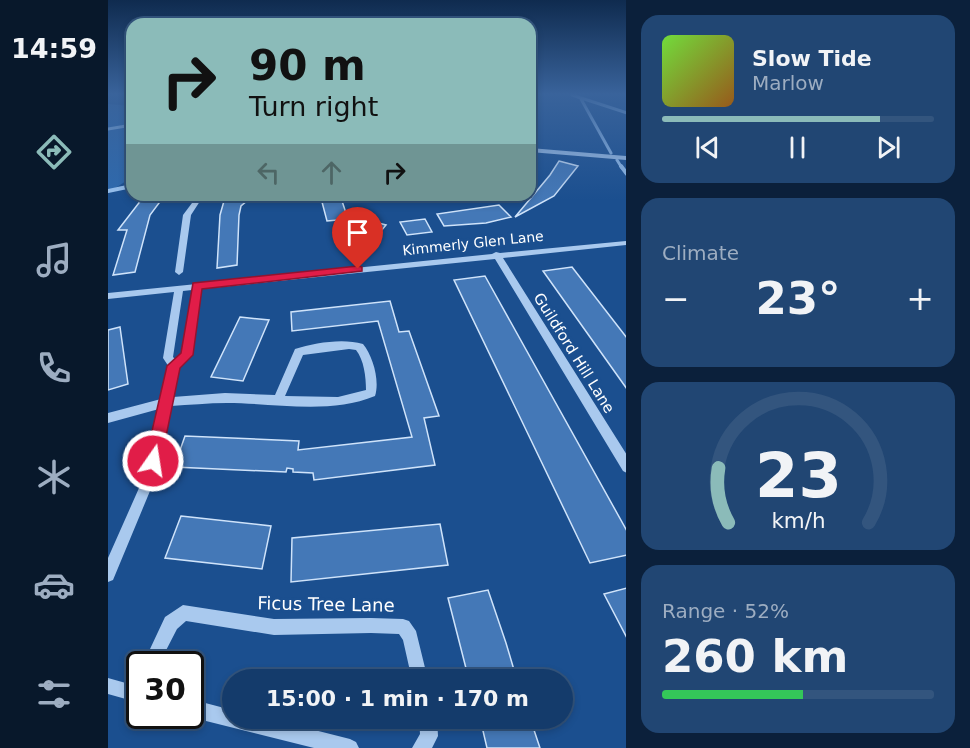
<!DOCTYPE html>
<html lang="en">
<head>
<meta charset="utf-8">
<style>
  :root { --surface:#143b6b; --page:#214673; --text:#f1f3f6; --muted:#9dadc1; --line:#33557e; --accent:#8bbbb9 }
  body { margin:0; font-family:"DejaVu Sans",sans-serif; background:var(--page); color:var(--text); height:100vh; display:flex; flex-direction:column; font-size:22px; white-space:nowrap }
  * { box-sizing:border-box; margin:0 }
  p { font-size:20px; color:var(--muted) }
  .icon { flex:none; width:33px; height:33px; fill:none; stroke:currentColor; stroke-width:2; stroke-linecap:round; stroke-linejoin:round }
  .map { position:relative; flex:1; overflow:hidden }
  .details { display:flex; flex-direction:column; gap:15px; padding:15px; background:#0b203b; width:344px }
  .details>* { flex:none }
  .hud { position:absolute; left:18px; top:18px; width:410px; height:183px; border-radius:18px; box-shadow:0 3px 9px #0003,0 0 0 2px var(--line); background:#8bbbb9; color:#111; overflow:hidden }
  .speed { position:absolute; left:18px; top:651px; display:flex; gap:12px; font-size:30px; font-weight:700; text-align:center }
  .speed>* { display:grid; place-content:center; width:78px; height:78px; border-radius:50%; background:var(--surface); box-shadow:0 3px 9px #0003,0 0 0 2px var(--line); line-height:1 }
  .speed .limit { border:3px solid #111; border-radius:9px; background:#fff; color:#111 }
  .pin { position:absolute; display:grid; place-items:center; width:51px; height:51px; color:#fff; margin:-62px -26px; border-radius:50% 50% 50% 0; rotate:-45deg; box-shadow:0 0 6px #0007 }
  .pin .icon { rotate:45deg }
  .me { position:absolute; width:66px; margin:-33px; rotate:13deg; stroke-linejoin:round; filter:drop-shadow(0 0 4px #0008) }
  .turn { display:flex; align-items:center; gap:21px; height:126px; padding:0 24px; font-size:27px }
  .turn .icon { width:78px; height:78px; stroke-width:2.5 }
  .turn b { display:block; font-size:42px; line-height:51px }
  .lanes { display:flex; align-items:center; height:57px; padding:0 24px; background:#0003; justify-content:center; gap:30px; direction:ltr }
  .lanes .off { opacity:.35 }
  .big { font-size:45px; font-weight:600; line-height:1.1 }
  .details .tile { flex:1; display:flex; flex-direction:column; justify-content:center; gap:9px; min-width:0; padding:0 21px; border-radius:18px; background:var(--page) }
  .details .dial { align-items:center; gap:0 }
  .dial svg { height:156px; overflow:visible; fill:none; stroke:var(--line); stroke-width:7; stroke-linecap:round; text-anchor:middle }
  .dial text { fill:var(--text); stroke:none }
  .song { display:flex; align-items:center; gap:18px }
  .cover { width:72px; height:72px; border-radius:9px; background:linear-gradient(135deg,hsl(100 70% 55%),hsl(30 70% 35%)) }
  .played { height:6px; border-radius:3px; background:linear-gradient(90deg,var(--accent) 80%,var(--line) 80%) }
  .keys { display:flex; justify-content:space-around; direction:ltr }
  .heat { display:flex; justify-content:space-between; align-items:center; font-size:33px; direction:ltr }
  .charge { height:9px; border-radius:4px; background:linear-gradient(90deg,#34c759 52%,var(--line) 0) }
  .trip { position:absolute; left:114px; top:669px; width:351px; height:60px; border-radius:30px; background:var(--surface); box-shadow:0 3px 9px #0003,0 0 0 2px var(--line); font-weight:600; line-height:60px; text-align:center }
  main { display:flex; flex:1; min-height:0 }
  .menu { display:flex; flex-direction:column; width:108px; justify-content:space-around; align-items:center; background:#08182b; color:var(--muted) }
  .menu .icon { width:42px; height:42px }
  .menu .active { color:var(--accent) }
  .menu b { font-size:27px; color:var(--text) }
  .map>svg:first-child { display:block }
  .green { fill:#2e69ad }
  .lines { fill:none; stroke-linecap:round; stroke-linejoin:round }
  .stream-far1 { stroke:#9cc4f0; stroke-width:3 }
  .stream { stroke:#9cc4f0; stroke-width:4 }
  .building { fill:#4478b7; stroke:#cfe3fa; stroke-width:1.5 }
  .minor { fill:#a9c9ee; fill-rule:evenodd }
  .route { fill:#e11d48; stroke:#92132f; stroke-width:1.5 }
  .labels { text-anchor:middle; dominant-baseline:central; stroke-width:6; stroke-linejoin:round; paint-order:stroke }
  .far-street-label { font-size:14px; fill:#fff; stroke:#1b4f8f }
  .street-label { font-size:15px; fill:#fff; stroke:#1b4f8f }
  .near-street-label { font-size:18px; fill:#fff; stroke:#1b4f8f }
</style>
</head>
<body>
<main>
<nav class="menu">
<b>14:59</b>
<svg class="icon active" aria-label="directions" viewBox="0 0 24 24"><path d="M12 3l9 9-9 9-9-9zM9 14v-3h6M13 9l2 2-2 2"/></svg>
<svg class="icon" aria-label="music" viewBox="0 0 24 24"><path d="M9 18V5l10-2v13"/><circle cx="6" cy="18" r="3"/><circle cx="16" cy="16" r="3"/></svg>
<svg class="icon" aria-label="phone" viewBox="0 0 24 24"><path d="M5 4h4l2 5-3 2q2 4 5 5l2-3 5 2v4C11 20 4 13 5 4z"/></svg>
<svg class="icon" aria-label="climate" viewBox="0 0 24 24"><path d="M12 3v18M4 7l16 10M4 17L20 7"/></svg>
<svg class="icon" aria-label="car" viewBox="0 0 24 24"><path d="M5 17H2v-5l4-1 3-4h7l3 4 3 1v5h-3M9 17h6M6 11h13"/><circle cx="7" cy="17" r="2"/><circle cx="17" cy="17" r="2"/></svg>
<svg class="icon" aria-label="filters" viewBox="0 0 24 24"><path d="M4 7h16M4 17h16"/><circle cx="9" cy="7" r="2"/><circle cx="15" cy="17" r="2"/></svg>
</nav>
<div class="map">
<svg width="519" height="748" viewBox="0 0 519 748">
  <rect width="100%" height="100%" fill="#1b4f8f"/>
  <path class="green" d="M0 104 24 106V177L0 193Z"/>
  <g class="lines">
    <path class="stream-far1" d="M464 95 519 113
      M473 99 503 153
      M0 129 24 125
      M509 160 514 168"/>
    <path class="stream" d="M513 166 519 174
      M0 191 24 186"/>
  </g>
  <path class="building" d="M451 161 470 166 446 196 407 217 442 175Z
    M37 195H57L42 215 27 272 5 275 19 230H10Z
    M124 195H146L133 206 131 215 129 265 109 268 112 215 116 201Z
    M217 195H232L240 219 219 221 214 202Z
    M391 205 403 217 378 223 336 226 329 214Z
    M255 219 278 225 269 236 245 229Z
    M317 219 324 232 299 235 292 222Z
    M464 267 519 338V389L435 271Z
    M377 276 519 531V555L482 563 346 280Z
    M282 301 291 332 301 331 331 416 316 418 327 465 206 480 205 473 185 472V469L179 468 178 472 66 467 77 436 191 441 190 450 304 437 270 321 184 331 183 312Z
    M132 317 161 320 135 381 103 377Z
    M12 327 20 384 0 390V330Z
    M73 516 163 526 154 569 57 558Z
    M332 524 340 565 183 582 184 538Z
    M519 588V638L496 594Z
    M380 590 398 643 409 680H361L340 598Z
    M372 718H422L432 748H379Z"/>
  <g class="lines">
    <path class="minor" d="M422 148 519 156V160L422 152Z
      M90 195H96L83 215 75 272 71 275 67 272 75 215Z
      M308 195C302 199 287 201 281 197L284 195Z
      M519 241V245L395 258 519 455V473L515 471 387 259 93 289 84 355 71 368 65 397 117 393 167 395 187 349C207 343 234 338 255 344 265 356 272 381 267 396 222 415 166 403 119 403 100 403 81 405 63 406L47 479 5 580 0 582V558L35 479 51 409 0 423V413L53 399 61 367 55 358 66 292 0 299V293L384 254 388 252 392 253ZM84 290 74 353 67 359 65 357 75 291ZM241 349 248 350C256 360 258 377 258 390L230 397 177 396 195 355Z
      M75 605 166 619 263 618 295 619 301 621 308 631 320 680H304L295 640 291 634 263 633 166 635 78 621 69 629 51 664H35L57 617Z
      M0 678 32 687V703L0 694Z
      M82 699 124 710V718H159L242 739 248 742 251 748H206L82 717 79 716H82Z
      M311 718H329L330 736 324 748H304L312 734Z"/>
  </g>
  <linearGradient id="sky" x2="0" y2="1"><stop stop-color="#0f2b4f"/><stop offset="0.47" stop-color="#39639b"/><stop offset="1" stop-color="#39639b" stop-opacity="0"/></linearGradient>
  <rect width="519" height="200" fill="url(#sky)"/>
  <path class="route" d="M250 266 254 267V271L94 289 85 355 72 368 53 461 51 466 45 468 40 466 37 461 59 366 73 353 85 283Z"/>
  <g class="labels">
    <g class="far-street-label">
      <text transform="translate(365 243) rotate(-6)">Kimmerly Glen Lane</text>
    </g>
    <g class="street-label">
      <text transform="translate(466 353) rotate(58)">Guildford Hill Lane</text>
    </g>
    <g class="near-street-label">
      <text transform="translate(218 604) rotate(1)">Ficus Tree Lane</text>
    </g>
  </g>
</svg>
<div class="speed"><div class="limit">30</div></div>
<div class="pin" style="left:250px;top:269px;background:#d93025"><svg class="icon" aria-label="arrive" viewBox="0 0 24 24"><path d="M6 21V4h12l-3 4 3 4H6"/></svg></div>
<svg class="me" style="left:45px;top:461px" viewBox="-20 -20 40 40"><circle r="17" fill="#e11d48" stroke="#fff" stroke-width="3"/><path d="M0-11L8 9 0 5-8 9z" fill="#fff"/></svg>
<div class="trip">15:00 · 1 min · 170 m</div>
<div class="hud">
<div class="turn"><svg class="icon" aria-label="right" viewBox="0 0 24 24"><path d="M7 20v-9h11M14 6l5 5-5 5"/></svg><div><b>90 m</b>Turn right</div></div>
<div class="lanes"><svg class="icon off" aria-label="left" viewBox="0 0 24 24"><path d="M17 20v-9H6M10 6l-5 5 5 5"/></svg><svg class="icon off" aria-label="ahead" viewBox="0 0 24 24"><path d="M12 20V5M6 11l6-6 6 6"/></svg><svg class="icon" aria-label="right" viewBox="0 0 24 24"><path d="M7 20v-9h11M14 6l5 5-5 5"/></svg></div>
</div>
</div>
<section class="details">
<div class="tile">
<div class="song"><i class="cover"></i><div><b>Slow Tide</b><p>Marlow</p></div></div>
<div class="played"></div>
<div class="keys"><svg class="icon" aria-label="previous" viewBox="0 0 24 24"><path d="M18 5L8 12l10 7zM5 5v14"/></svg><svg class="icon" aria-label="pause" viewBox="0 0 24 24"><path d="M8 5v14M16 5v14"/></svg><svg class="icon" aria-label="next" viewBox="0 0 24 24"><path d="M6 5l10 7-10 7zM19 5v14"/></svg></div>
</div>
<div class="tile"><p>Climate</p>
<div class="heat"><a>−</a><b class="big">23°</b><a>+</a></div>
</div>
<div class="tile dial"><svg viewBox="0 0 100 80">
<path d="M14 69A42 42 0 1 1 86 69"/>
<path d="M14 69A42 42 0 0 1 9 41" stroke="#8bbbb9"/>
<text x="50" y="56" font-size="32" font-weight="700">23</text>
<text x="50" y="72" font-size="11">km/h</text>
</svg></div>
<div class="tile"><p>Range · 52%</p><b class="big">260 km</b><div class="charge"></div></div>
</section>
</main>
</body>
</html>
